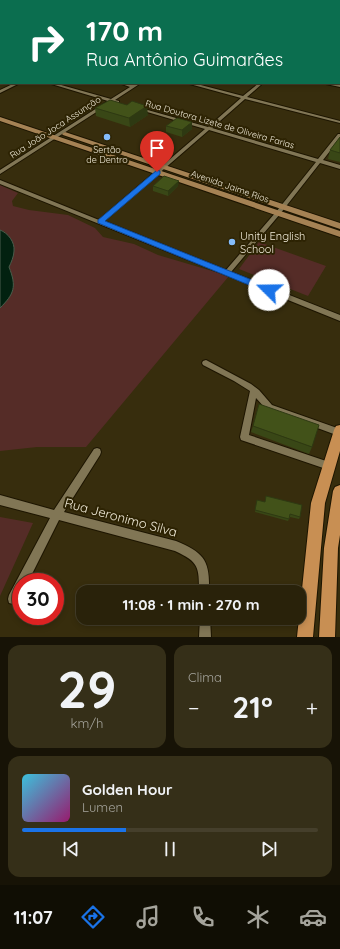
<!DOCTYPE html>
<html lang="pt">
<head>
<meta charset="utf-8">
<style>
  :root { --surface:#29220a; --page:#352f18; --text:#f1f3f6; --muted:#a5a49c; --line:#453f2b; --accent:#1a73e8 }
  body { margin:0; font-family:Quicksand,sans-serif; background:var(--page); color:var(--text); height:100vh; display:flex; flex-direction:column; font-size:15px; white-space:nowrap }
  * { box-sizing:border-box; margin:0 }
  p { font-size:13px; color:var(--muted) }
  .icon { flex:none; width:22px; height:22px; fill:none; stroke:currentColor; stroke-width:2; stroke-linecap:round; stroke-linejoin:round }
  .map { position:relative; height:637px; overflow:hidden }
  .sheet { display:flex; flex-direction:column; gap:8px; padding:8px; background:#171306; flex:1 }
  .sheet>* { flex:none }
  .banner { position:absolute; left:0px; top:0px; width:340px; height:84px; box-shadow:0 2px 6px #0003,0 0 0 1px var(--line); background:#0b6e4f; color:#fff; overflow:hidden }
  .speed { position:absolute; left:12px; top:573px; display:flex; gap:8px; font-size:20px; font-weight:700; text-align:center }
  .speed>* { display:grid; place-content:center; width:52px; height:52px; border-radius:50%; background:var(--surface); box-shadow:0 2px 6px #0003,0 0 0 1px var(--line); line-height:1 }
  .speed .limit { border:6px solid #d22; background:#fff; color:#111 }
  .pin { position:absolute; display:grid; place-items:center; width:34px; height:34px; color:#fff; margin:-41px -17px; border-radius:50% 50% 50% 0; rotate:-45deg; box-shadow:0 0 4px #0007 }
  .pin .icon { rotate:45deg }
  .me { position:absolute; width:44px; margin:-22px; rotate:292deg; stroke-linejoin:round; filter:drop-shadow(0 0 3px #0008) }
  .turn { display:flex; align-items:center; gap:14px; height:84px; padding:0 20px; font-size:18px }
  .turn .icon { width:52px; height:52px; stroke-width:2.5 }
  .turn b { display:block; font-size:28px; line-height:34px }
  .big { font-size:30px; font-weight:800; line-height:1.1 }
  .sheet .card { flex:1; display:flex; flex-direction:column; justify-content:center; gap:6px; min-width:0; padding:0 14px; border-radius:12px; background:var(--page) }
  .sheet .dial { align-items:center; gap:0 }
  .dial b { font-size:52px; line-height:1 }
  .song { display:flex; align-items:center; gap:12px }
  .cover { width:48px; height:48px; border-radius:6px; background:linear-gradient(135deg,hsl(190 70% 55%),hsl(320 70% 35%)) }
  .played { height:4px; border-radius:2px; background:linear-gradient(90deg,var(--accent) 35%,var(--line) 35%) }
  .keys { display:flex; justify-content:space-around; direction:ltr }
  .heat { display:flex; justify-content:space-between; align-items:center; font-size:22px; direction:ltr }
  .sheet .tiles { flex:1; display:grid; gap:8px; grid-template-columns:1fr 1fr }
  .card:last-child { grid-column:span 2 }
  .trip { position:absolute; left:76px; top:585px; width:230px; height:40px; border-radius:12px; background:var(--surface); box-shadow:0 2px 6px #0003,0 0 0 1px var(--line); font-weight:800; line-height:40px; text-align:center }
  .tabs { display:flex; height:64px; justify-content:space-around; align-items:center; background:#100e04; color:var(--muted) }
  .tabs .icon { width:28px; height:28px }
  .tabs .active { color:var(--accent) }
  .tabs b { font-size:18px; color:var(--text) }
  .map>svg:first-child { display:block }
  .green { fill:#552c27 }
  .water { fill:#022110; stroke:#495d4c }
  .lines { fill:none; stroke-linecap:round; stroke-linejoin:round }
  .street-casing { stroke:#1d1501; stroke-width:2 }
  .secondary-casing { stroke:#1d1501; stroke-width:2 }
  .primary-casing { stroke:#1d1501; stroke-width:2 }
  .street { fill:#817655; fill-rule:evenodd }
  .secondary { fill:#a58254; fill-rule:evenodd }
  .primary { fill:#c88f53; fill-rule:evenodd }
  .wall { fill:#394716 }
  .shaded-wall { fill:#2e3912 }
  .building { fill:#425219; stroke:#2e3912 }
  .route { fill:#1a73e8; stroke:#114b97 }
  .poi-dot { fill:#84bcfb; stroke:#2d2303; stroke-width:1.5 }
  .labels { text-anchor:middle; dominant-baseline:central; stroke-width:4; stroke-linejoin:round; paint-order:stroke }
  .far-street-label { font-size:9px; fill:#efe9d7; stroke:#2d2303 }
  .far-poi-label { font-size:9px; fill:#efe9d7; stroke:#2d2303 }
  .poi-label { font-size:11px; fill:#efe9d7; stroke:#2d2303; text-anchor:start }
  .near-street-label { font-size:13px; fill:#efe9d7; stroke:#2d2303 }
</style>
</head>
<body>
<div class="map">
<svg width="340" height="637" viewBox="0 0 340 637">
  <rect width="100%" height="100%" fill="#372d0d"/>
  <path class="green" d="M0 185 18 193 12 201 13 206 29 210 68 215 95 228 103 237 134 244 158 255 229 276 86 447H37L0 451V308C14 294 17 286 9 267L14 251 5 232 0 230Z
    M259 242 326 266 308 296 239 269Z
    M0 517 33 523 0 596Z"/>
  <path class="water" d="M0 230C8 233 15 242 14 251 14 256 11 263 9 267 17 287 14 294 0 308Z"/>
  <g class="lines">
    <g class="street-casing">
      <path id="street" d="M339 7H340V9H339Z
        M339 16H340V18H339Z
        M339 56H340V58H339Z
        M0 68H1V70H0Z
        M339 69H340V71H339Z
        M15 83H20L0 93V90Z
        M48 83H54L111 99 130 87 119 83H125L132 85 136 83H141L115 100 119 101V103L112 102 0 174V170L108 101Z
        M186 83H193L243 96 259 83H263L247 97 340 121V123L245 99 212 128 318 159 338 134H340V138L323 160 340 165V169L320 163 280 214 231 272 340 315V321L0 184V180L99 220 205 129 137 109V107L208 127 241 98ZM209 130 316 162 276 212 226 270 104 221Z
        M325 83 340 85V87L326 84Z
        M206 360 251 384 259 390 272 405 340 429V435L339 436 266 409 256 398 249 435 332 463 333 466 332 469 329 470 241 440 240 437 250 391 234 381 203 365 202 363 203 361Z
        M97 448 100 449 101 452 100 455 64 512 176 541C205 553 210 561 209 592H199C199 567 199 562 175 551L59 520 28 582H21C21 590 22 601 13 604L9 603 8 599 9 595 50 518 0 505V495L54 510 94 449Z
        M200 618H210L211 637H199Z"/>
    </g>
    <g class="secondary-casing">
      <path id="secondary" d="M10 0H14L15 1H11Z
        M0 3H1V5H0Z
        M0 117 340 231V237L0 121Z
        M65 132 340 223V229L63 135 62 134Z"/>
    </g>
    <g class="primary-casing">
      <path id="primary" d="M171 0H179L180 1H172Z
        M182 0H191L192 1H183Z
        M339 28H340V30H339Z
        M340 425V451L325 503 313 637H297L311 503 334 430 336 426Z
        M340 485V535L338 548 335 637H319L324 548 333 491 335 487Z"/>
    </g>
    <use href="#street" class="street"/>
    <use href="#secondary" class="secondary"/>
    <use href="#primary" class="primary"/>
  </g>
  <path class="wall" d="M95 108 148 115 130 127 96 116Z
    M166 126 192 129 182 137 166 132Z
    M340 137V162L328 159 330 150Z
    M153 186H178L168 196 153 191Z
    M253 426 312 447 309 454 251 432Z
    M257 500 300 517 299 519 290 517 288 521 255 512Z"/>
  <path class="shaded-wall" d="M147 106 148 115 130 127 129 118Z
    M192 122V129L182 137V130Z
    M179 181 178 186 168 196V191Z"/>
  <path class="building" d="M110 100 127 105 132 101 147 106 129 118 95 108Z
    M177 118 192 122 182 130 166 126Z
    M340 137V153L330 150Z
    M164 176 179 181 168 191 153 186Z
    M259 404 319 425 312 447 253 426Z
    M266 496 302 505 300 517 290 514 289 519 255 510 257 500 265 502Z"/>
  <path class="route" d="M157 170 160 171V174L105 221 272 288 274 290 272 292H266L98 223V220Z"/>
  <g class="poi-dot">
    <circle cx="107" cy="137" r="4"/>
    <circle cx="232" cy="242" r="4"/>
  </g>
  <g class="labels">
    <g class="far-street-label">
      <text transform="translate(220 124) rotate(16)">Rua Doutora Lizete de Oliveira Farias</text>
      <text transform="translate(55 127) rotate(-33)">Rua João Joca Assunção</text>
      <text transform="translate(230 186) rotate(19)">Avenida Jaime Rios</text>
    </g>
    <g class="far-poi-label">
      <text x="107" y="149">Sertão<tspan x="107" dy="10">de Dentro</tspan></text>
    </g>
    <g class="poi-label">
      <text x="240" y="236">Unity English<tspan x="240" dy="13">School</tspan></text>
    </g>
    <g class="near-street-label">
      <text transform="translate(121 517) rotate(15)">Rua Jeronimo Silva</text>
    </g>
  </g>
</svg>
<div class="speed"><div class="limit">30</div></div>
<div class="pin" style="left:157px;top:172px;background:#d93025"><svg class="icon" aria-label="arrive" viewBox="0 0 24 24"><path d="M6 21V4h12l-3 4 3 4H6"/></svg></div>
<svg class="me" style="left:269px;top:290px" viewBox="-20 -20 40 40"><circle r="19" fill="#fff"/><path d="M0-13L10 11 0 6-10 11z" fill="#1a73e8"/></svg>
<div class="trip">11:08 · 1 min · 270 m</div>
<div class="banner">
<div class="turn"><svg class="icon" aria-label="right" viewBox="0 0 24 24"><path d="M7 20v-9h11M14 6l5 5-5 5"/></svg><div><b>170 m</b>Rua Antônio Guimarães</div></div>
</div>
</div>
<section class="sheet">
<div class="tiles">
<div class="card dial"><b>29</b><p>km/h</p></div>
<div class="card"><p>Clima</p>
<div class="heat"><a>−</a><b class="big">21°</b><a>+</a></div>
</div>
<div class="card">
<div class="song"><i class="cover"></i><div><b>Golden Hour</b><p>Lumen</p></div></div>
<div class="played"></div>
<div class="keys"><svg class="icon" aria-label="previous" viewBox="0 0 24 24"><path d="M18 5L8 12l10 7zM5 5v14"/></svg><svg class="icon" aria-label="pause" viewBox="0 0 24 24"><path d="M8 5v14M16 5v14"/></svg><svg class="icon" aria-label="next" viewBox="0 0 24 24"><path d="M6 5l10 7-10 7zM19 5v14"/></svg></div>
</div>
</div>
</section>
<nav class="tabs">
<b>11:07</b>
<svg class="icon active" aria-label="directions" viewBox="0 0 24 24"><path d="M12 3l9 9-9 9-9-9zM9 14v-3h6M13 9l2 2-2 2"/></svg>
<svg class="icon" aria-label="music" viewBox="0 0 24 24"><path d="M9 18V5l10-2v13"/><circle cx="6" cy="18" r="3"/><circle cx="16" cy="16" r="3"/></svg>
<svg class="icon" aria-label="phone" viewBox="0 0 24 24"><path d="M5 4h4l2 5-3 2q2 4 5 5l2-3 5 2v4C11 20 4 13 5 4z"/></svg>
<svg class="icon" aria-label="climate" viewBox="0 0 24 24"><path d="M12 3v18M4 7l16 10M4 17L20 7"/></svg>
<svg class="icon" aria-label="car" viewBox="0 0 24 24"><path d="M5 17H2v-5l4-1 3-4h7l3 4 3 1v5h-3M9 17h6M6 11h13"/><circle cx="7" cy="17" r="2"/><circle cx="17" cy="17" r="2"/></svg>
</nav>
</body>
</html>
